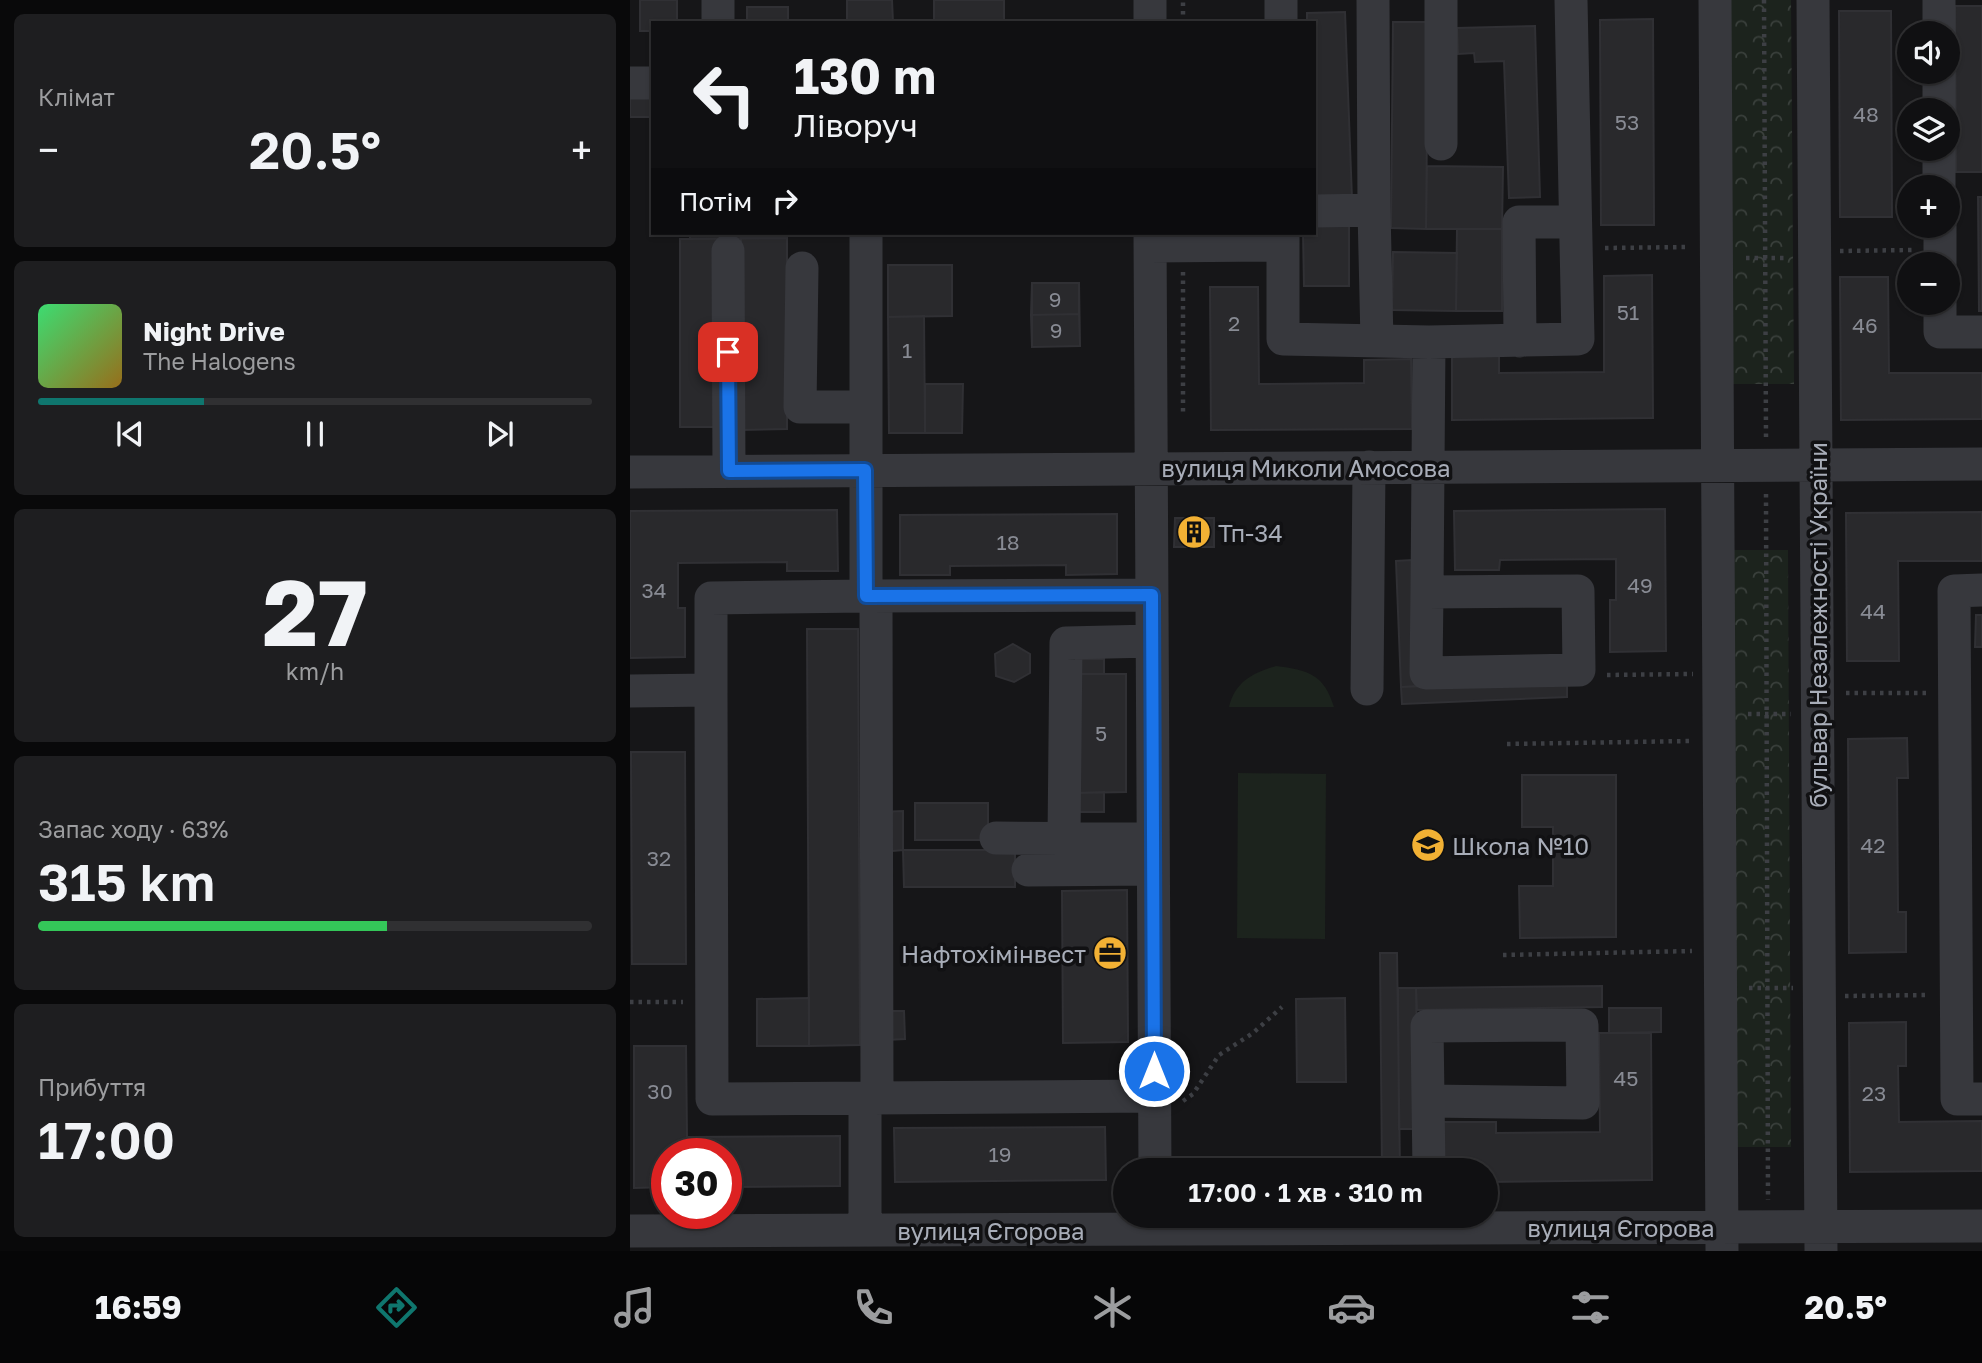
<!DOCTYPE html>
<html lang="uk">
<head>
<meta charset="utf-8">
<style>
  :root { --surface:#101012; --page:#1e1e20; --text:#f1f3f6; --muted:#9c9d9f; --line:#303032; --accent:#0f766e }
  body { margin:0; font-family:"Golos Text",sans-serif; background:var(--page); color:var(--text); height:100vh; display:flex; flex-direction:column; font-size:26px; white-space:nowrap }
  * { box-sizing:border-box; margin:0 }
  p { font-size:23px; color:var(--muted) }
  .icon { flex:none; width:38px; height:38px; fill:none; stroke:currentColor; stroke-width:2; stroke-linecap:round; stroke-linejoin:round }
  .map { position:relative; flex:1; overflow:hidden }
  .sheet { display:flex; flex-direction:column; gap:14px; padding:14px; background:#09090a; width:630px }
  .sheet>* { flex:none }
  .top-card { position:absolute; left:21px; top:21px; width:665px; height:214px; border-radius:0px; box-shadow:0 2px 5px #0004,0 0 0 2px var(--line); background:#101012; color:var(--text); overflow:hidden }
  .tools { position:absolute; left:1267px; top:21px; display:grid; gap:14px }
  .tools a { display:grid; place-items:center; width:63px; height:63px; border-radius:50%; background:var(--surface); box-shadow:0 2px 5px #0004,0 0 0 2px var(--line); font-size:35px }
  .speed { position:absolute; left:21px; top:1138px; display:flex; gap:14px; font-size:35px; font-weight:700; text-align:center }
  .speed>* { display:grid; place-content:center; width:91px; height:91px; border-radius:50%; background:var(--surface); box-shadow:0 2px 5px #0004,0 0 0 2px var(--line); line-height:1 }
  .speed .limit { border:10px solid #d22; background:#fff; color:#111 }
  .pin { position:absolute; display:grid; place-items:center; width:60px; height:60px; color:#fff; margin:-30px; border-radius:14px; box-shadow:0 4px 10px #0006 }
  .me { position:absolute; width:77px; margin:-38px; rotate:0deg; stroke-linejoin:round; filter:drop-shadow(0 0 5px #0008) }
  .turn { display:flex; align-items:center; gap:24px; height:147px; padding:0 28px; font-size:32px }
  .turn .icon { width:91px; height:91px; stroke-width:2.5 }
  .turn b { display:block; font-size:49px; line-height:60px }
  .then { display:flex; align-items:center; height:66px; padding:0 28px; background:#0003; gap:14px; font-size:26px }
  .big { font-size:52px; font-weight:600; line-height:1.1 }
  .sheet .tile { flex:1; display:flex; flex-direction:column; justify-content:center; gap:10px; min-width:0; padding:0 24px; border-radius:10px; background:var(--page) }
  .sheet .dial { align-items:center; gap:0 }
  .dial b { font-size:91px; line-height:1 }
  .song { display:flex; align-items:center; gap:21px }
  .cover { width:84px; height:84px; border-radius:10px; background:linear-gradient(135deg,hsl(140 70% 55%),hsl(40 70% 35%)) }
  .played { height:7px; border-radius:4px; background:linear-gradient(90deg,var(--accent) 30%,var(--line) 30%) }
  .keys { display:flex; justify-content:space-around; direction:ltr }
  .heat { display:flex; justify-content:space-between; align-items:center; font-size:38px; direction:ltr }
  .charge { height:10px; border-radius:5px; background:linear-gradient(90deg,#34c759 63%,var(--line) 0) }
  .trip { position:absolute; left:483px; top:1158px; width:385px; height:70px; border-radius:35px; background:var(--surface); box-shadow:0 2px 5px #0004,0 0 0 2px var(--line); font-weight:600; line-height:70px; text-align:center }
  .tab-bar { display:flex; height:112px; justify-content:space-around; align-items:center; background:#060607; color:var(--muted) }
  .tab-bar .icon { width:49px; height:49px }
  .tab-bar .selected { color:var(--accent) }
  .tab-bar b { font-size:32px; color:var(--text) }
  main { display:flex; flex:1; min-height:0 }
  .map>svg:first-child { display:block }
  .green { fill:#1c231d }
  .park { fill:url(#park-crowns) }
  .building { fill:#29292c; stroke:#303034; stroke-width:2 }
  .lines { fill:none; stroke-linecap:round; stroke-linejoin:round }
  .path { stroke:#3d3f44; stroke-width:4.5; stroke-dasharray:3.5 5; stroke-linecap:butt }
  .minor { stroke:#37383d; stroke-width:33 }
  .route-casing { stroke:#114b97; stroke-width:18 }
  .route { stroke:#1a73e8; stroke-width:12 }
  .labels { text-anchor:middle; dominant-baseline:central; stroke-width:7; stroke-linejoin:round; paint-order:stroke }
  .number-label { font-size:21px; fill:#888b94 }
  .street-label { font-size:24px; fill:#a8adb8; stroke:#111113 }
  .poi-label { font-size:24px; fill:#a8adb8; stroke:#111113; text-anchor:start }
</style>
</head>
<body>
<main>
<section class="sheet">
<div class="tile"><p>Клімат</p>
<div class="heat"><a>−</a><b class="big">20.5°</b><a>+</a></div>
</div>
<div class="tile">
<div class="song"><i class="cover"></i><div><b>Night Drive</b><p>The Halogens</p></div></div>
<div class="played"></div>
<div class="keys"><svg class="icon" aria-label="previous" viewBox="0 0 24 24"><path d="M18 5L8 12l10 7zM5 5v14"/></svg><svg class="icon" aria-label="pause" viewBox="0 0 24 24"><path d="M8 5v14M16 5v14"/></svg><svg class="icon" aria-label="next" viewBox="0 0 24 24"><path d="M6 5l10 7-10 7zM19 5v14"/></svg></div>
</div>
<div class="tile dial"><b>27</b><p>km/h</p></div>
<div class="tile"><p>Запас ходу · 63%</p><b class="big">315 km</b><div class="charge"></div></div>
<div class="tile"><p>Прибуття</p><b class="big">17:00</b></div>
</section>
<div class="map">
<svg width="1352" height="1251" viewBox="0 0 1352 1251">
  <defs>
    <pattern id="park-crowns" width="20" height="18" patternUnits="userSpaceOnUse" patternTransform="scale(1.75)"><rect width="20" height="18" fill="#1c231d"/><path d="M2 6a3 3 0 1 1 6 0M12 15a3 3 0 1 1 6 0" fill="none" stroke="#3a403c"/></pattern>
  </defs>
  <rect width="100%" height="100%" fill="#161618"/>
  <path class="green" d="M646 666C678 670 694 674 704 707H599C605 682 622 673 646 666Z
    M608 773 696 774 695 939 607 938Z"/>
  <path class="park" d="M1096 0H1161L1164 384H1098Z
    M1091 550H1158L1161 1147H1095Z"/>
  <path class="building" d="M10 0H47V23H23V31H10Z
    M217 0H262L263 23H217Z
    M304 0H374V23H304Z
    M1325 6H1352V172H1326Z
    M117 7H158V23H117Z
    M1209 11H1261L1262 217H1210Z
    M715 12 722 199 684 200V23H677V13Z
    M1023 19 1024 225H971L970 20Z
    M580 20H632V23H580Z
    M763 22H798L796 229 761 228Z
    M905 26 910 197 879 198 874 61 845 62 844 53 828 54 827 28Z
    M0 92H23V117H0Z
    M797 166 873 167 872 229H796Z
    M1348 197H1352V311H1349Z
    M684 220H719V286H674L673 233H684Z
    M827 229H872V311H826Z
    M60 233H157V238L60 239Z
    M111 238H157V429L111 430Z
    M50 239H90L91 427H50Z
    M763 252 827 253 826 311 762 310Z
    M258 265H322V316L258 317Z
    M1022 275 1023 418 822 420V350L869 349V373L974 372V276Z
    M1210 277H1258L1259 373H1352V419L1211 420Z
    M402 283H449V314L401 315Z
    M402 283H449L450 346 402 347Z
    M580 287H628L629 384 734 383V360L781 359 782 429 581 430Z
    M449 314 450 346 402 347 401 315Z
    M294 316 295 433H259L258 317Z
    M295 384H333L332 433H295Z
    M1035 509 1036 651 980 652V600H986V559L870 560 869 570H825L824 511Z
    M207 510 208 571H157V562L48 563V608H55V657L0 658V511Z
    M1352 512V561H1268L1269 661H1217L1216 513Z
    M487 514V574L436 575V565L320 566V575H270V515Z
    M545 518H584V547H544Z
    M782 560 787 686 771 687 766 561Z
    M1346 615H1352V647H1345Z
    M177 629H228L230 1045 179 1046Z
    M383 644 400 654V673L384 682 366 676 365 654Z
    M446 659H474V674H446Z
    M446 674H496V792L447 793Z
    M937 680V697L772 704 771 687Z
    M1277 738 1278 778H1267L1268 912H1276V952L1219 953 1218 739Z
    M1 752H55L56 964H2Z
    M892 775H986V937L890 938 889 886H923V827H892Z
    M474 792V812H447V793Z
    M285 803H358V840H285Z
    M273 811V850L251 852V812Z
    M273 850H385V887H274Z
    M497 890 498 1042 433 1043 432 891Z
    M750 953H767L770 1171H752Z
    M972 986V1007L787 1010 786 988Z
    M768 988H786L788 1129H769Z
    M179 998V1046H127V999Z
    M715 998 716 1082H667L666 999Z
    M979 1008H1031V1032L979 1033Z
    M256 1011H274L275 1039 256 1040Z
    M1276 1022V1066H1268L1269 1122 1352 1121V1171L1220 1172 1219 1023Z
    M969 1033H1021L1022 1180 856 1182V1171H812L811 1122H866V1133L970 1132Z
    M4 1046H56L57 1137 210 1136V1186L96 1187V1153H37V1187L4 1188Z
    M475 1127 476 1180 265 1182 264 1128Z"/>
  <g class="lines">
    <path class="path" d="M1134 0 1136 437
      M553 23V0
      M975 248 1057 247
      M1210 251 1282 250
      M1116 258H1156
      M553 272V414
      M1136 494 1138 1200
      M977 675 1063 674
      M1216 693H1299
      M1118 714H1161
      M877 744 1061 741
      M873 955 1062 951
      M1119 988H1163
      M1215 996 1298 995
      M0 1002H53
      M553 1101 563 1094 589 1055 623 1033 652 1007"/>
    <path class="minor" d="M520 0V23
      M651 0V23
      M743 0 744 210
      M1085 0 1092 1251
      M1183 0 1191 1251
      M1309 0V33
      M88 23V0
      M1309 72V110
      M0 83H23
      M811 144V0
      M1309 149V187
      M684 211 744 210 747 341
      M1310 226V264
      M236 233V596L522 595
      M520 233 525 1171
      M653 233V339L799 342 797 592 948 591 949 670 796 673 797 592
      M520 246 653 245
      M98 251 99 471
      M172 268 170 407H235
      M1310 303V332H1352
      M890 341 889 222H945
      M799 342 948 339 941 0
      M0 472 1352 464
      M1352 590 1324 591 1327 1099H1352
      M246 596 247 1098
      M737 689 739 467
      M81 690 82 1099 525 1096
      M0 691 81 690V598L236 596
      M366 838 523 839
      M434 838 436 643 522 641
      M398 870 523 869
      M235 1098V1230
      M798 1101 953 1103 952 1025 797 1026 799 1171
      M0 1231 1352 1226"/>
  </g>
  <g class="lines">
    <g class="route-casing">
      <path id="route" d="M98 352 99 471 235 470 236 596 522 595 524 1071"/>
    </g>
    <use href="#route" class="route"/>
  </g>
  <defs>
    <g id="building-disc" transform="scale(1.75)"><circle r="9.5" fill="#f2b134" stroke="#111113"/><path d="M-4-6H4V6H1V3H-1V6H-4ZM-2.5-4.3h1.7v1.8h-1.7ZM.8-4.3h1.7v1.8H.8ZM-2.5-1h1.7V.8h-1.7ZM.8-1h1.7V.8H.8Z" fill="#111"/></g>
    <g id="school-disc" transform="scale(1.75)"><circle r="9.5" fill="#f2b134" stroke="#111113"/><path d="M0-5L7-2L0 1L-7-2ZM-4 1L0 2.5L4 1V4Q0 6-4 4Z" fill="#111"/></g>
    <g id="office-disc" transform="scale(1.75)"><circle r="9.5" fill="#f2b134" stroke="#111113"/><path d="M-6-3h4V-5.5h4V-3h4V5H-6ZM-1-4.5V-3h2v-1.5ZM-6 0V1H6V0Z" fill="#111"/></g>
  </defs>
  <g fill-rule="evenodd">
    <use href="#building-disc" x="564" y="532"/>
    <use href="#school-disc" x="798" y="845"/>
    <use href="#office-disc" x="480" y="953"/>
  </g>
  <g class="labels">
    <g class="number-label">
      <text x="1236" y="114">48</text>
      <text x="997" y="122">53</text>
      <text x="425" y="299">9</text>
      <text x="998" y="312">51</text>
      <text x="604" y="323">2</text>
      <text x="1235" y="325">46</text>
      <text x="426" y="330">9</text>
      <text x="277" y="350">1</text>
      <text x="378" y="542">18</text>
      <text x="1010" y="585">49</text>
      <text x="24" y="590">34</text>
      <text x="1243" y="611">44</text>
      <text x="471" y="733">5</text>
      <text x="1243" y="845">42</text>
      <text x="29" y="858">32</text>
      <text x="996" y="1078">45</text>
      <text x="30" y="1091">30</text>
      <text x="1244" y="1093">23</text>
      <text x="370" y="1154">19</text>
    </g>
    <g class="street-label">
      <text x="676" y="467">вулиця Миколи Амосова</text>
      <text transform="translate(1187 625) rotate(-90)">бульвар Незалежності України</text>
      <text x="991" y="1227">вулиця Єгорова</text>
      <text x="361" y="1230">вулиця Єгорова</text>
    </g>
    <g class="poi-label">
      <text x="588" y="532">Тп-34</text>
      <text x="822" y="845">Школа №10</text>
      <text x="456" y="953" text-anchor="end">Нафтохімінвест</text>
    </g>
  </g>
</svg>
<div class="tools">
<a><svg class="icon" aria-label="sound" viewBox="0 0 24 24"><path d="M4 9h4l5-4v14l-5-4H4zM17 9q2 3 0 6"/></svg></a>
<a><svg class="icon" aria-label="layers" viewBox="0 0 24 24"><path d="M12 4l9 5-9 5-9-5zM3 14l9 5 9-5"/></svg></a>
<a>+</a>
<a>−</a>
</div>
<div class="speed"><div class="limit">30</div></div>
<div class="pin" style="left:98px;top:352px;background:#d93025"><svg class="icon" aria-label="arrive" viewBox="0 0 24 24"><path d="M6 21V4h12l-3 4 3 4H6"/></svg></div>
<svg class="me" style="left:524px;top:1071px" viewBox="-20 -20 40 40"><circle r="17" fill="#1a73e8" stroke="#fff" stroke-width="3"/><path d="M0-11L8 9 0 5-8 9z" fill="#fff"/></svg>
<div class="trip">17:00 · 1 хв · 310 m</div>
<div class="top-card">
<div class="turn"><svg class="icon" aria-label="left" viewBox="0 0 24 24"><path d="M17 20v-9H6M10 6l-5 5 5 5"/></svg><div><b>130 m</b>Ліворуч</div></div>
<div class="then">Потім<svg class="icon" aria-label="right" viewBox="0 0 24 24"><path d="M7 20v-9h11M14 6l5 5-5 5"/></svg></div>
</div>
</div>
</main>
<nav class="tab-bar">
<b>16:59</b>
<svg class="icon selected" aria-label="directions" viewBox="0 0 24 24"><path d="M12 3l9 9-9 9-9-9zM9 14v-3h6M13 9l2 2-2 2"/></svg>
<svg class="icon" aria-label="music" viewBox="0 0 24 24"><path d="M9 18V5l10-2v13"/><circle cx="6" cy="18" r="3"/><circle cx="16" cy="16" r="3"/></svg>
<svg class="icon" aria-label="phone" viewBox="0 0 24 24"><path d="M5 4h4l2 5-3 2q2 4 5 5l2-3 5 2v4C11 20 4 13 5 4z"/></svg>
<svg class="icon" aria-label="climate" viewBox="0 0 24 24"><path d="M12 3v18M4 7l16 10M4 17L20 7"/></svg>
<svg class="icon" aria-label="car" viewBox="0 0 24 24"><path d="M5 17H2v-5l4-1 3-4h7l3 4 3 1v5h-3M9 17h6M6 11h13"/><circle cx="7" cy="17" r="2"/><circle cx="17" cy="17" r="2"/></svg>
<svg class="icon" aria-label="filters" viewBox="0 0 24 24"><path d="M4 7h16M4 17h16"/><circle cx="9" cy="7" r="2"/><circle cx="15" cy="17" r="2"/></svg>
<b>20.5°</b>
</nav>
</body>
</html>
